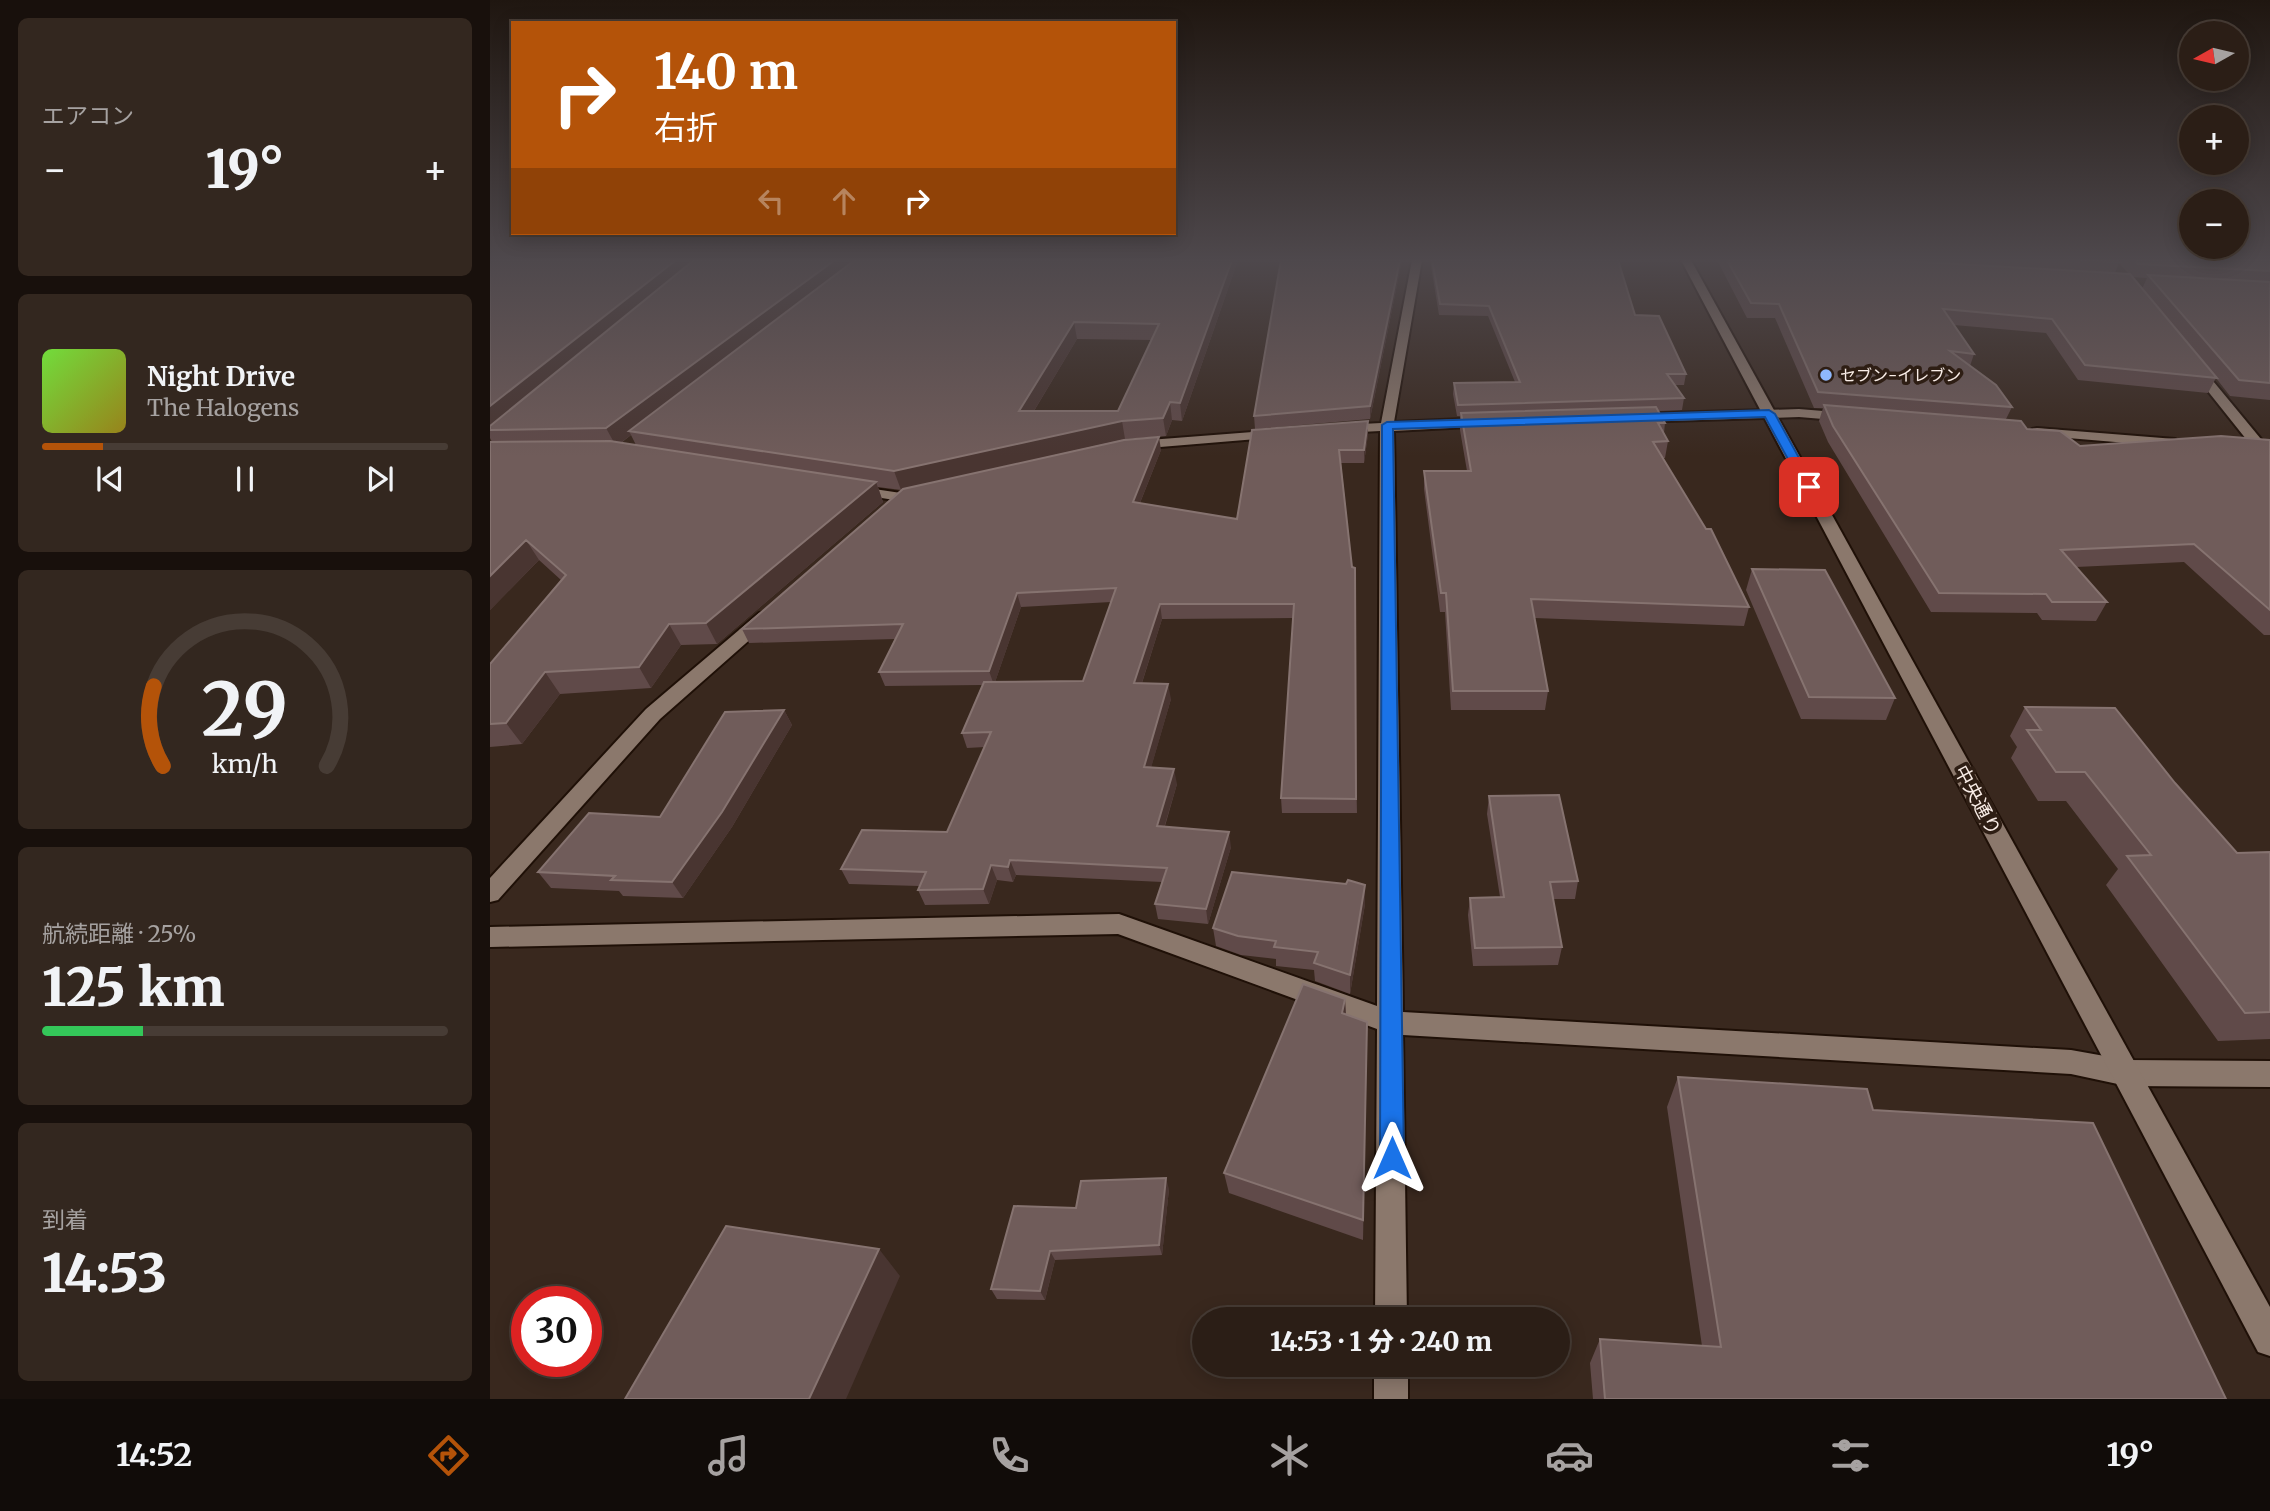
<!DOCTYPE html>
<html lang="ja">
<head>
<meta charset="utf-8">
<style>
  :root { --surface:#2b1e16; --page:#33271f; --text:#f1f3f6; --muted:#a6a2a1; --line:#473c35; --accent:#b45309 }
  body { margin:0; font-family:Merriweather,"Noto Sans JP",serif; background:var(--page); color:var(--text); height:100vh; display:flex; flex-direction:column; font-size:26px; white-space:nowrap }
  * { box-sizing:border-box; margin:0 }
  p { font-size:23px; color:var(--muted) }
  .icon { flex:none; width:38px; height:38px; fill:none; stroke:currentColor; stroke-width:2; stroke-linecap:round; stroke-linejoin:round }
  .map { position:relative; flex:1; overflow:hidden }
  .details { display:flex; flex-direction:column; gap:18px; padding:18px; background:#18100c; width:490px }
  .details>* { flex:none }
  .top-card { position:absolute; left:21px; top:21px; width:665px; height:214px; border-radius:0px; box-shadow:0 4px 18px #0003,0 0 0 2px var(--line); background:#b45309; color:#fff; overflow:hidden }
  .needle { width:46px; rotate:262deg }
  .fabs { position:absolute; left:1689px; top:21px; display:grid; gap:14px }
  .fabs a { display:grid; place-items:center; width:70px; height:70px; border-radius:50%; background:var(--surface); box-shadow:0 4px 18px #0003,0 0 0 2px var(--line); font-size:35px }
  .speed { position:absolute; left:21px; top:1286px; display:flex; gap:14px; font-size:35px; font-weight:700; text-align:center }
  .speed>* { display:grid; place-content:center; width:91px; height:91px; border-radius:50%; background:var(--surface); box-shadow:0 4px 18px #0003,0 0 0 2px var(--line); line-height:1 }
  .speed .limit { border:10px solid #d22; background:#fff; color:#111 }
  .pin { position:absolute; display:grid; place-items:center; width:60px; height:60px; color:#fff; margin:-30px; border-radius:14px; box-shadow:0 4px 10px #0006 }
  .me { position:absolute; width:77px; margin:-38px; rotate:0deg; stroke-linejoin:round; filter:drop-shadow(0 0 5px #0008) }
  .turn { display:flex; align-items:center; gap:24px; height:147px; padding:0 28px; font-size:32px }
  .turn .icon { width:91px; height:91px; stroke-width:2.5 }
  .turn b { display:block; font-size:49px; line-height:60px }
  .lanes { display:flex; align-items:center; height:66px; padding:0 28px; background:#0003; justify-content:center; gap:35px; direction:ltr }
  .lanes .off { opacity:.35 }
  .big { font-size:52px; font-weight:800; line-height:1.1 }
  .details .tile { flex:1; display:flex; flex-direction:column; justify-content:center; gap:10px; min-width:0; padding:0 24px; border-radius:10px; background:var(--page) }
  .details .dial { align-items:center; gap:0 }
  .dial svg { height:182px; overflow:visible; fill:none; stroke:var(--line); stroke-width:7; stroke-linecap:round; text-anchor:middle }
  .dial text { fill:var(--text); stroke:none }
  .song { display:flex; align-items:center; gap:21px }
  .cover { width:84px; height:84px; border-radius:10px; background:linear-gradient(135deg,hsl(100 70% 55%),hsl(50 70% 35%)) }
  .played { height:7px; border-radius:4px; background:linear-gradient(90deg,var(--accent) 15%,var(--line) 15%) }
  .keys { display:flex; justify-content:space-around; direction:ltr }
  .heat { display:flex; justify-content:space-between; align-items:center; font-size:38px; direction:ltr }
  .charge { height:10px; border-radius:5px; background:linear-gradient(90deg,#34c759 25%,var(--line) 0) }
  .trip { position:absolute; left:702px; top:1307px; width:378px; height:70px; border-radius:35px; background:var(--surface); box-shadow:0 4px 18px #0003,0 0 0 2px var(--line); font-weight:800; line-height:70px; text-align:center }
  .menu { display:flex; height:112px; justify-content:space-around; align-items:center; background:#110c09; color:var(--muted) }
  .menu .icon { width:49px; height:49px }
  .menu .current { color:var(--accent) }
  .menu b { font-size:32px; color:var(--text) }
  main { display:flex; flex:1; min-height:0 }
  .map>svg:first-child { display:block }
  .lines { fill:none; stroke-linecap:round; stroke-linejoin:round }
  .minor-casing { stroke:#1f1007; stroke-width:4 }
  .tertiary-casing { stroke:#1f1007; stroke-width:4 }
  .minor { fill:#8b786c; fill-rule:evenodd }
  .tertiary { fill:#8b786c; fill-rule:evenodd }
  .wall { fill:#604a49; fill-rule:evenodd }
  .shaded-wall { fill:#493531 }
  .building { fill:#705c5a; stroke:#867370; stroke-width:2; fill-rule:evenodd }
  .route { fill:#1a73e8; stroke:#114b97; stroke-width:2 }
  .poi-dot { fill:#8eb8fd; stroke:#2e1e14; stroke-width:2.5 }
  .labels { text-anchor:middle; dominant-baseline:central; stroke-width:7; stroke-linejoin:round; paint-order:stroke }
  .far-poi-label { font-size:16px; fill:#faeee8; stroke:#2e1e14; text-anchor:start }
  .street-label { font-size:19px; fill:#faeee8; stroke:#2e1e14 }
</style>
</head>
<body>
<main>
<section class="details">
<div class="tile"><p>エアコン</p>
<div class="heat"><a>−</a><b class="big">19°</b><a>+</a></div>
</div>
<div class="tile">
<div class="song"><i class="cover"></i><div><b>Night Drive</b><p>The Halogens</p></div></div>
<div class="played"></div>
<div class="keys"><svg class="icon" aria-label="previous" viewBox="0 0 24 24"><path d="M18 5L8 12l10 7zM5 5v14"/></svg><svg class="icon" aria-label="pause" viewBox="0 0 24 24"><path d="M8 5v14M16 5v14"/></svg><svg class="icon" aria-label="next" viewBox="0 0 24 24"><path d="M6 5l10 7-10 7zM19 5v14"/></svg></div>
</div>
<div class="tile dial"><svg viewBox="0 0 100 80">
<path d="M14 69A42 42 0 1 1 86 69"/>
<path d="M14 69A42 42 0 0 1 10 34" stroke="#b45309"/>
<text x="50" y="56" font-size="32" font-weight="700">29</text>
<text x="50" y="72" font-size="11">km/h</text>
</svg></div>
<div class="tile"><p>航続距離 · 25%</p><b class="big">125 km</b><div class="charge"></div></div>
<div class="tile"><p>到着</p><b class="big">14:53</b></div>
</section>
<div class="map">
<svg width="1780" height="1399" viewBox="0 0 1780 1399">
  <rect width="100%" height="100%" fill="#39281e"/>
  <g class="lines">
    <g class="minor-casing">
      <path id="minor" d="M922 260H932L904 422 997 418 1004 422 997 426 904 431 913 1012 1581 1050 1637 1060 1780 1061V1087L1637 1086 1581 1074 913 1035 917 1320H885L887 1029 628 934 0 947V927L629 914 887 1006 890 431 852 433 845 429 852 425 891 423Z
        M1705 363 1709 364 1780 450V460L1768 454 1701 370 1699 367Z
        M1309 409 1357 413 1364 417 1357 421 1309 417 1146 422 1139 418 1146 414Z
        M1547 428 1685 439 1692 443 1685 447 1542 435V429Z
        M787 430 792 431V437L646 449 639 445 646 441Z
        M364 486 411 493 418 497 411 501 359 493 357 490 359 487Z
        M275 612 281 613 284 617 281 621 170 719 8 900 0 902V878L156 709 269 613Z
        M884 1365H918V1399H884Z"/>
    </g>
    <g class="tertiary-casing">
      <path id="tertiary" d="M1191 260H1201L1780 1307V1356L1768 1352Z"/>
    </g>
    <use href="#minor" class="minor"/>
    <use href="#tertiary" class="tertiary"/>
  </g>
  <path class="wall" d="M0 260H748L692 421 682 420 676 436 635 439 671 450 650 503 747 519 878 421V434L874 463H851L862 567 867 813H792L791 798 803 618 672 619 652 683 681 699 661 767 687 784 675 826 741 847 718 924 668 919 665 904 672 882 526 875 523 882 507 880 499 904 435 905 428 890 429 886 359 884 351 869 457 832 495 747 477 748 472 733 492 685 395 686 389 672 405 639 259 643 252 629 411 490 388 487 393 502 227 644 191 645 161 688 70 694 32 744 0 747V664L71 580 49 560 0 610V442H2L0 438ZM587 339 662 340 628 411H544ZM141 435 146 445 131 443ZM621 602 593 681 505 682 531 607Z
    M912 260 880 419 765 429 764 416Z
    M940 260H1128L1145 315 1196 374 1194 385H1185L1194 398 1192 410 1168 411 1175 423 1174 433 1178 441 1175 458H1173L1259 607 1254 626 1045 618 1058 691 1055 710H961L955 612H950L934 489V471H977L970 430V416H967L963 394 964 383 1025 382 998 316 949 315Z
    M1227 260H1780V400L1740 396 1726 378 1718 393 1588 380 1556 333 1464 325 1484 354 1480 366 1522 407 1516 419 1537 429 1590 446 1780 440V635H1774L1694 562 1586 567 1617 602 1606 621 1552 620 1547 613 1441 612 1338 442 1329 421 1333 408H1324L1285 318H1257ZM1629 263 1639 274 1625 273ZM1642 277 1657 278 1652 289Z
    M1262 569 1405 698 1396 720 1311 719 1256 590Z
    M1535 707 1685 783 1747 853 1780 852V1039L1728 1041 1616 885 1628 869 1576 801H1548L1521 758 1527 747 1520 736Z
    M294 710 302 725 242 827 193 898 133 896 129 891 61 888 48 872 170 817Z
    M999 796 1088 881 1085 899H1063L1072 947 1068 965 983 966 978 915 980 898 1010 897 997 814Z
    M875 885V904L860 994 825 981 824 970 786 966V959L751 955 726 946 723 928Z
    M855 999 856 1014 877 1022 873 1240 739 1193 734 1173Z
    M1188 1077 1383 1110 1736 1399H1103L1100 1363 1110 1339 1212 1346 1177 1107Z
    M679 1189 672 1255 565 1260 555 1300 507 1299 501 1289 586 1208Z"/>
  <path class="shaded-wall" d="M186 260H211L0 430V406Z
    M345 260H370L139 431 141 435 126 446 116 428Z
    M742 260H748L692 421 690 403Z
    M910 260H912L880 419V406Z
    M584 322 587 339 533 429 529 411Z
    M680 402 682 420 676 436 673 418Z
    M632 421 635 439 411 490 404 471Z
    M878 421V434L874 463V450Z
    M669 437 671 450 645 515 643 502Z
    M386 482 393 502 227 644 216 623Z
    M36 540 49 560 0 610V576Z
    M527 593 531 607 504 685 499 671Z
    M670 604 672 619 647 698 644 683Z
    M179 624 191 645 161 688 149 667Z
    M55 672 70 694 32 744 16 723Z
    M678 684 681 699 657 782 654 767Z
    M294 710 302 725 242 827 193 898 182 882Z
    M684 769 687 784 670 841 667 826Z
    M739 832 741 847 718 924 716 909Z
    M520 860 526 875 523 882 518 867Z
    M501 865 507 880 499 904 493 889Z
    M875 885V904L860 994V975Z
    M855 999 856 1020 852 1013Z
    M877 1022V1044L873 1240V1220Z
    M676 1178 679 1189 672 1255 669 1245Z
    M389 1249 410 1276 356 1399H319Z
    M560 1251 565 1260 555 1300 550 1291Z"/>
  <path class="building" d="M0 260H186L0 406Z
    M204 260H345L116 428 0 430V426Z
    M365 260H742L690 403 680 402 673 418 632 421 404 471 139 431ZM584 322 669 324 628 411H529Z
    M791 260H910L880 406 764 416Z
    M942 260H1128L1145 315 1169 316 1196 374H1177L1194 398 968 405 964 383 1030 382 999 306 950 304Z
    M1237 260H1397L1640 274 1727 378 1595 365 1562 319 1453 309 1484 354 1460 351 1506 385 1522 407 1328 392 1289 304 1261 303Z
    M1590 260H1628L1630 262Z
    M1645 260H1780V271L1648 264Z
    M1658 275 1780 282V383L1749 380Z
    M1334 405 1531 421 1537 429 1570 431 1590 446 1731 436 1780 440V610L1704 544 1571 550 1617 602H1562L1556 594 1449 593 1343 426Z
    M1166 407 1175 423H1168L1178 441 1163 442 1216 529H1221L1259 607 1041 599 1058 691H963L956 593H951L934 471H981L971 413Z
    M878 421 874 450H849L862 567 865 568 866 799 791 798 804 604H670L644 683 678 684 654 767 684 769 667 826 739 832 716 909 665 904 677 868 520 860 518 867 501 865 493 889 428 890 436 872 351 869 372 830 457 832 501 732 472 733 494 682 593 681 626 588 527 593 499 671 389 672 413 624 252 629 413 489 634 440 669 437 643 502 747 519 762 430Z
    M120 441 386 482 216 623 179 624 149 667 55 672 16 723 0 724V664L76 575 36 540 0 576V442Z
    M1262 569 1335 570 1405 698 1319 697Z
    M1535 707 1625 708 1685 783 1747 853 1780 852V1012L1755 1013 1637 856 1661 855 1595 772H1566L1537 730H1551Z
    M294 710 232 812 182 882 121 880 125 876 48 872 99 813 170 817 235 712Z
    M1069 795 1088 881 1060 882 1072 947 985 948 980 898 1014 897 999 796Z
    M742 872 856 884 858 880 875 885 860 975 824 963 828 952 784 947 786 941 748 936 723 928Z
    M813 984 855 999 852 1013 877 1022 873 1220 734 1173Z
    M1188 1077 1377 1089 1383 1110 1603 1123 1736 1399H1115L1110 1339 1231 1347Z
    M676 1178 669 1245 560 1251 550 1291 501 1289 524 1206 586 1208 591 1181Z
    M236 1226 389 1249 319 1399H135Z"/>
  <linearGradient id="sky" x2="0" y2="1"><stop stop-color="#1f1610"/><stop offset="0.57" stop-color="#4e484c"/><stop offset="1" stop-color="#4e484c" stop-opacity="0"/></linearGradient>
  <rect width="1780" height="456" fill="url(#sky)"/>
  <path class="route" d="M1279 410 1285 414 1325 487 1323 490 1313 487 1275 417 903 429 914 1158 910 1166 902 1170 893 1166 890 1158 892 425 897 422Z"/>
  <circle class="poi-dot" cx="1336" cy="375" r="7"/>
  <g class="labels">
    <g class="far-poi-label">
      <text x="1350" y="375">セブン-イレブン</text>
    </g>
    <g class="street-label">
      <text transform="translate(1488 800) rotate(62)">中央通り</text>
    </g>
  </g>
</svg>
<div class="fabs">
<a><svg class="needle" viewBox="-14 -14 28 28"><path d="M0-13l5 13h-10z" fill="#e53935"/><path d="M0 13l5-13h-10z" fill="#a6a2a1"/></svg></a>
<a>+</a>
<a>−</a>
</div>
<div class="speed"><div class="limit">30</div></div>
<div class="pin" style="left:1319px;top:487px;background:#d93025"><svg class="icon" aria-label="arrive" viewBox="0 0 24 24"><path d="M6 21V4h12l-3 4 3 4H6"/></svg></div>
<svg class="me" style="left:902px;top:1158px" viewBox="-20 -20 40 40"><path d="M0-17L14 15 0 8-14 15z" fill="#1a73e8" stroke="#fff" stroke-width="4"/></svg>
<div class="trip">14:53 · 1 分 · 240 m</div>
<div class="top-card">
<div class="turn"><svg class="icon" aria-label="right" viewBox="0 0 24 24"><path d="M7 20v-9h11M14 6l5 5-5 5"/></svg><div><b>140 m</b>右折</div></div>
<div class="lanes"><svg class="icon off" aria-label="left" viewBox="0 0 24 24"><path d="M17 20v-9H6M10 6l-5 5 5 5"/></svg><svg class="icon off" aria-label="ahead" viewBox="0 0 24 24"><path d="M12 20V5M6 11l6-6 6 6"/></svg><svg class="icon" aria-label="right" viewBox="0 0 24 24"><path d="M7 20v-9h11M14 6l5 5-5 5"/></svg></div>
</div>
</div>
</main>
<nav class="menu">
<b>14:52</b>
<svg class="icon current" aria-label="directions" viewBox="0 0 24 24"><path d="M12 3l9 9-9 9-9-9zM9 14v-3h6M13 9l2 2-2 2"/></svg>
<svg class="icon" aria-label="music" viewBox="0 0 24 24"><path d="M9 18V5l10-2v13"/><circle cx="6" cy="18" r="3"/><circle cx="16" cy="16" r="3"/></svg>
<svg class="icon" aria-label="phone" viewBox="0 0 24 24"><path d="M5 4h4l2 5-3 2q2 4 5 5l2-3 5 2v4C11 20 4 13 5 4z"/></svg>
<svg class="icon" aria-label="climate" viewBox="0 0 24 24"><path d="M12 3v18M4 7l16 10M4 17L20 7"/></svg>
<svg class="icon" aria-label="car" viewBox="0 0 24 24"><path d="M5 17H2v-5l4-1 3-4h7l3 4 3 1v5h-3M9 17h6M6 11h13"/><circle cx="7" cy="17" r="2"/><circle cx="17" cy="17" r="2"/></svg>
<svg class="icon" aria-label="filters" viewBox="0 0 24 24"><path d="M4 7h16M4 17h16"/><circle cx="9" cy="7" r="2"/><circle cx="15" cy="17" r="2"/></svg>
<b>19°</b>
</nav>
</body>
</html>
